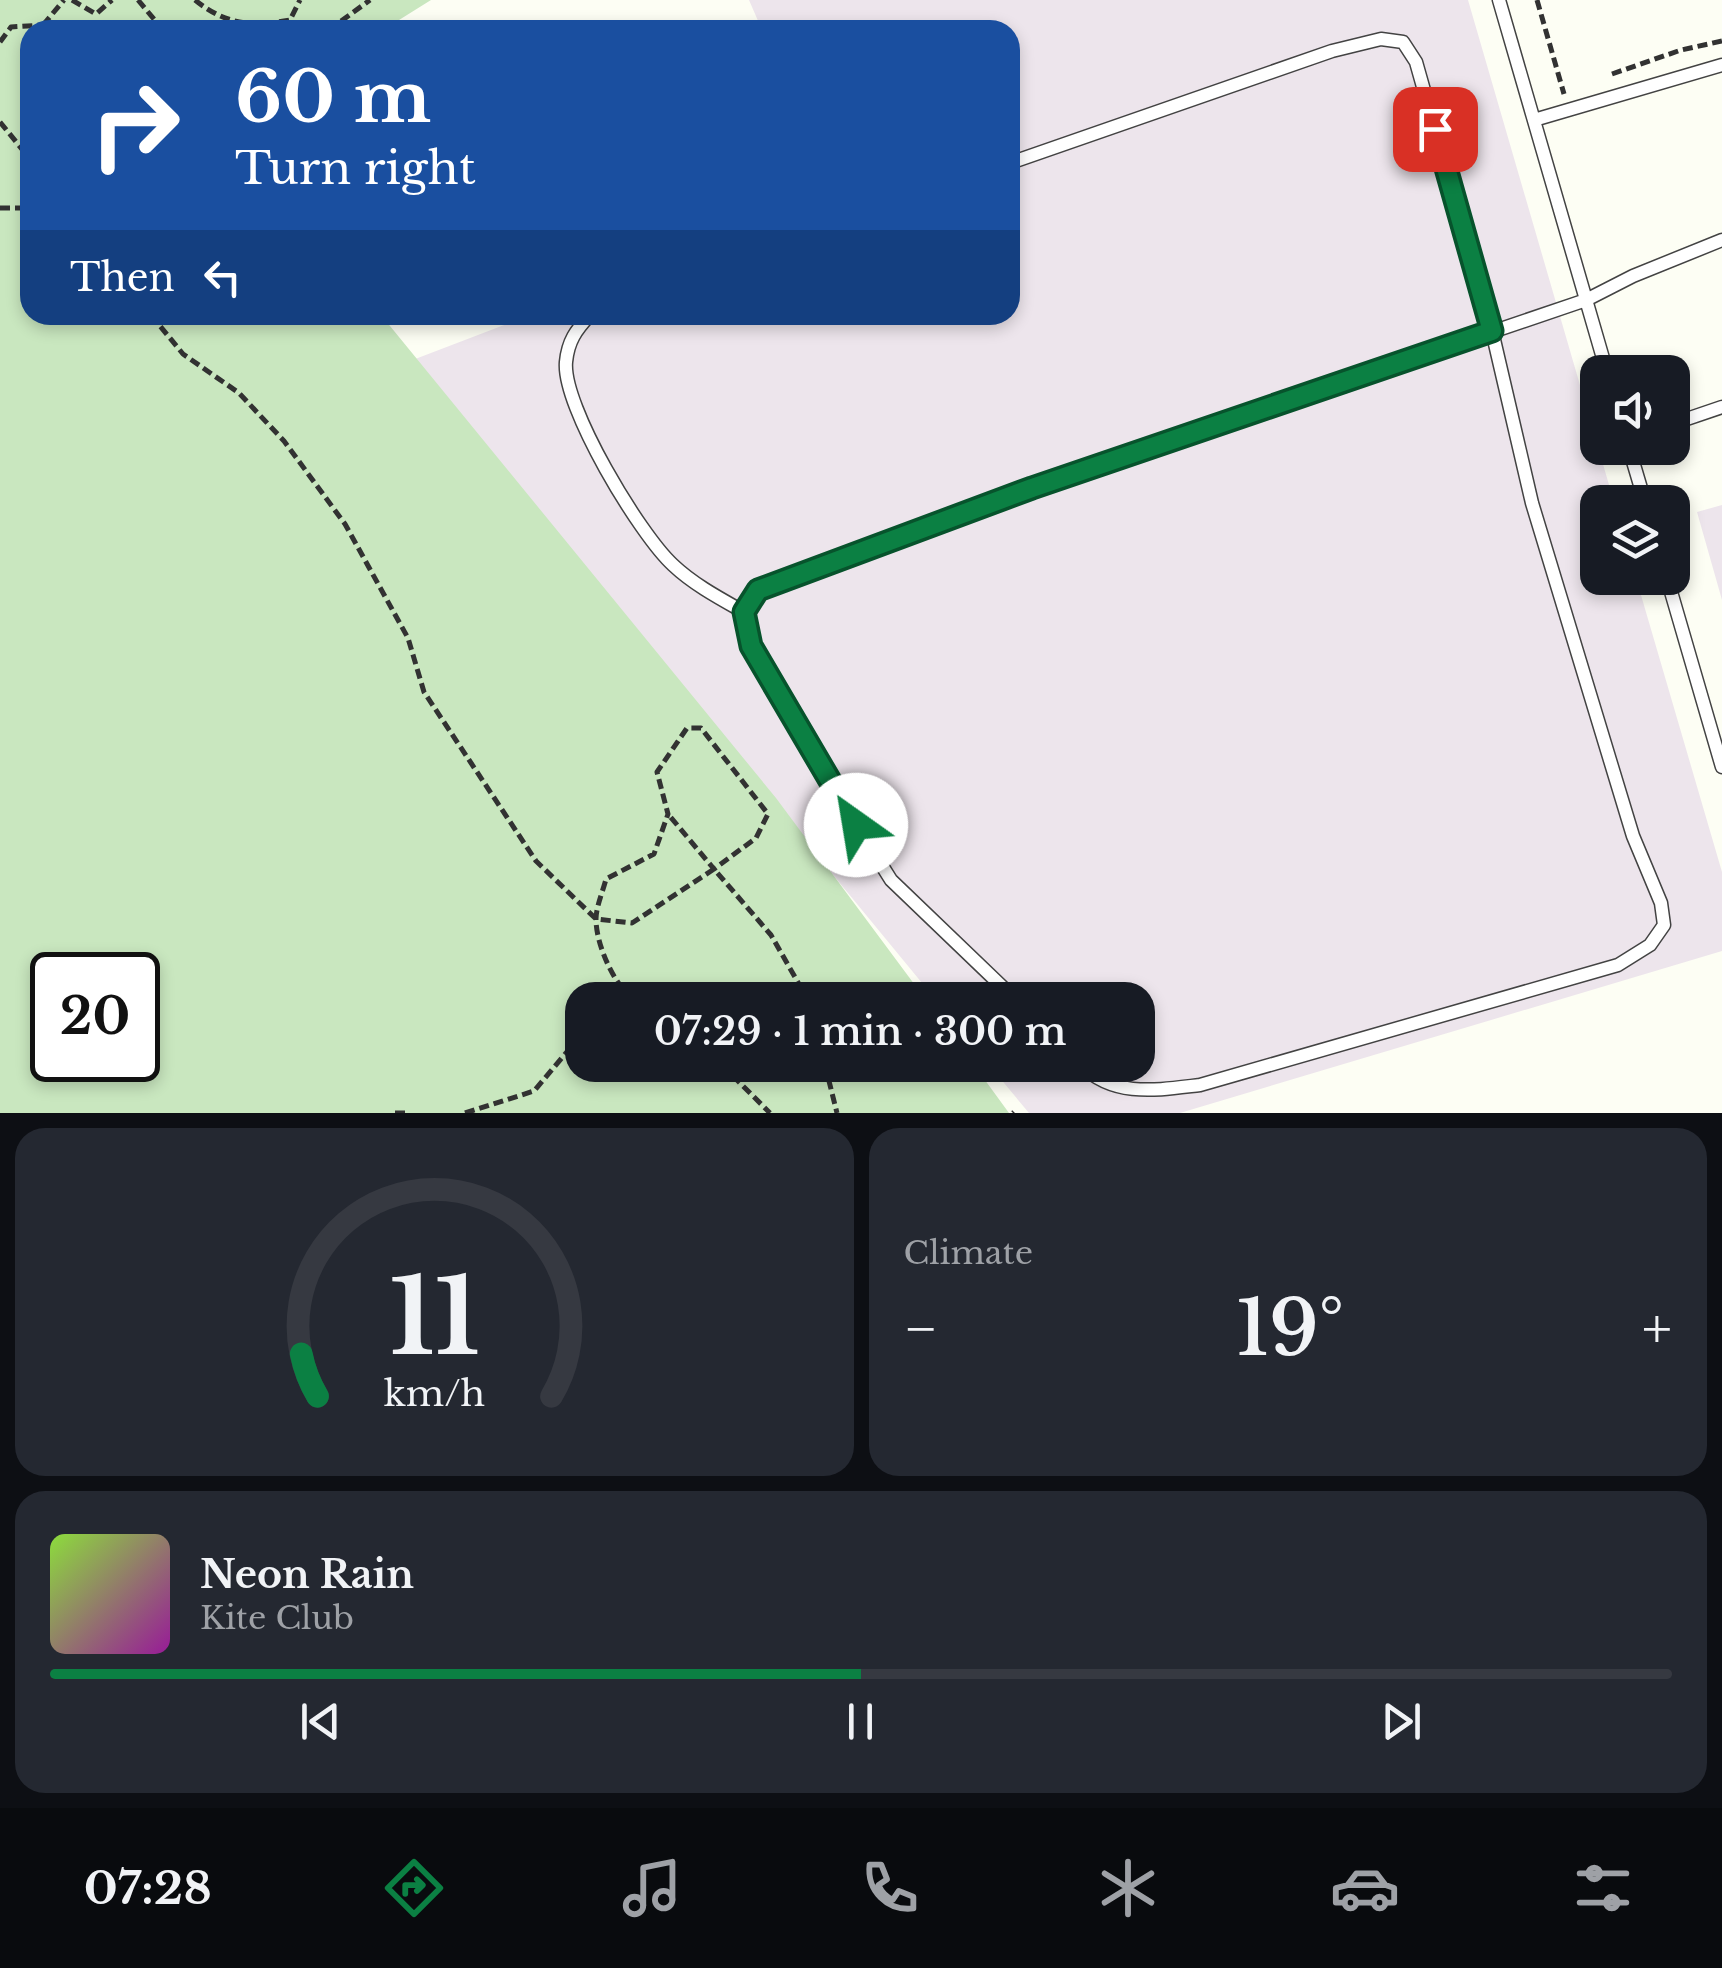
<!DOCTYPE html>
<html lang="en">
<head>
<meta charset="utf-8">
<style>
  :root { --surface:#171b24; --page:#242831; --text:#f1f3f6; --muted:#9ea1a6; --line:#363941; --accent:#0b8043 }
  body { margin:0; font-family:"Libre Baskerville",serif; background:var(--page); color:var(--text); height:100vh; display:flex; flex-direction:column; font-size:38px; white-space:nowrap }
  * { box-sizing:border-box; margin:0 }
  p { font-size:32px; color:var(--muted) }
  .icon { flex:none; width:55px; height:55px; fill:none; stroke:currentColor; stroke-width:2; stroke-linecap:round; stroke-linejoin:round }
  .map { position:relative; height:1113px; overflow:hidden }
  .side { display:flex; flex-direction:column; gap:15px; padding:15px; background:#0d0f14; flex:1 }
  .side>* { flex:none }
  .hud { position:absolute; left:20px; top:20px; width:1000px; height:305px; border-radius:30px; box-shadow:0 5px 15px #0003; background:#1a4fa0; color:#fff; overflow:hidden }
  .buttons { position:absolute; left:1580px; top:355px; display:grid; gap:20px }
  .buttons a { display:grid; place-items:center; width:110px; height:110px; border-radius:20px; background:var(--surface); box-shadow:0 5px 15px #0003; font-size:50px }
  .speed { position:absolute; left:30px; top:952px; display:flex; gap:20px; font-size:50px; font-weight:700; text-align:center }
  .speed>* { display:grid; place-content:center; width:130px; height:130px; border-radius:50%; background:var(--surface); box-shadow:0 5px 15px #0003; line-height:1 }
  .speed .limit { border:5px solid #111; border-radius:15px; background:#fff; color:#111 }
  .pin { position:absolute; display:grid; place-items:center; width:85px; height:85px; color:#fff; margin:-42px; border-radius:20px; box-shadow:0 5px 15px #0006 }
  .me { position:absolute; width:110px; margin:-55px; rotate:328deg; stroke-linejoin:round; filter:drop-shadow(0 0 8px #0008) }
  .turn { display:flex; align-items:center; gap:35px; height:210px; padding:0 50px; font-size:45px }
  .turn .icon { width:130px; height:130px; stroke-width:2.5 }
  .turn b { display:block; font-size:70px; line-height:85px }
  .then { display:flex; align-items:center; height:95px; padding:0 50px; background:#0003; gap:20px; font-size:38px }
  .big { font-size:75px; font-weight:600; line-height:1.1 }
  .side .widget { flex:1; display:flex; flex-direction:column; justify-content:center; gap:15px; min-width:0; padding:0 35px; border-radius:30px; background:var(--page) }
  .side .dial { align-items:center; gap:0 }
  .dial svg { height:260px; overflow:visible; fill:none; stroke:var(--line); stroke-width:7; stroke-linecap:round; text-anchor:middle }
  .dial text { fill:var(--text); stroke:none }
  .song { display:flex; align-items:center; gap:30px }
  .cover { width:120px; height:120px; border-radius:15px; background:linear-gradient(135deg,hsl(90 70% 55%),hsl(300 70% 35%)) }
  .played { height:10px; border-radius:5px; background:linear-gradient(90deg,var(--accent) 50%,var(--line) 50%) }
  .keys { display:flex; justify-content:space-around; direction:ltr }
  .heat { display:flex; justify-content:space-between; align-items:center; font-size:55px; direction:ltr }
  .side .tiles { flex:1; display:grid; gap:15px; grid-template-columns:1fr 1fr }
  .widget:last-child { grid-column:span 2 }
  .trip { position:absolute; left:565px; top:982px; width:590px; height:100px; border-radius:30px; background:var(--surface); box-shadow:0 5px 15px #0003; font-weight:600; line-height:100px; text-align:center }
  .tabs { display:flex; height:160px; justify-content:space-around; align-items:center; background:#090b0e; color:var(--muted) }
  .tabs .icon { width:70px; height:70px }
  .tabs .active { color:var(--accent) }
  .tabs b { font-size:45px; color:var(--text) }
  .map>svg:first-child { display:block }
  .industrial { fill:#ede5ec }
  .green { fill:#c9e7bf; fill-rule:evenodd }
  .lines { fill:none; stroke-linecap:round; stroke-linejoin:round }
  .service-casing { stroke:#434343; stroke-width:15 }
  .path { stroke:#323232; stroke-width:5; stroke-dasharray:10 5; stroke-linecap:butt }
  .service { stroke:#fff; stroke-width:12 }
  .route-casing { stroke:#07532c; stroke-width:25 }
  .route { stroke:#0b8043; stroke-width:18 }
</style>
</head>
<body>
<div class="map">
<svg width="1722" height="1113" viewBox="0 0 1722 1113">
  <rect width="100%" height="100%" fill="#fdfef4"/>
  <path class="industrial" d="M749 0H1468L1614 502H1598V578H1636L1722 872V951L1180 1113H1029L989 1065H1138V1000H936L410 361 530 315H1010V30H762Z
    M1722 505V600L1697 512Z"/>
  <path class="green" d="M0 0H431L383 30H30V315H381L776 798 926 1000H582V1065H974L1009 1113H0ZM52 975H138V1060H52Z"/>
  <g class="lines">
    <g class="service-casing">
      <path id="service" d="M1499 0 1607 372
        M1534 120 1722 65
        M1010 163 1332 51 1381 39 1403 42 1416 62 1492 331 1532 503 1633 836 1661 903 1664 925 1650 945 1618 965 1200 1085C1157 1090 1114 1098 1081 1065
        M590 315C576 330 568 341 566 362 562 406 640 535 673 565 693 584 719 598 744 612L751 645 822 770 891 880 1016 1000
        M1672 424 1722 407
        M1629 448 1645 502
        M1667 578 1722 767
        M744 612 759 590 1032 488 1586 300 1633 276 1722 240"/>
    </g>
    <path class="path" d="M72 0 96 14 112 0
      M138 0 163 30
      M195 0C226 25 252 27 290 20L300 0
      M1537 0 1564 94
      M43 25 64 0
      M329 30 370 0
      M0 42 11 27 43 25 50 30
      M1612 74 1681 50 1722 41
      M0 122 30 159
      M0 208H30
      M151 315 183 354 239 393 284 441 345 524 408 638 424 692 536 861 596 919 632 923 714 869 771 935 808 1000
      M612 1000 621 990
      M633 1000C614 984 596 945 596 919 596 907 603 891 606 879L654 854 668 814 657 772 687 728H701L768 814 756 838 714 869 668 814
      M722 1065 770 1113
      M825 1065 837 1113
      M395 1113H410
      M465 1113 534 1091 582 1034
      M1013 1113 1014 1112"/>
    <use href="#service" class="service"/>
  </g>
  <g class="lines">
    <g class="route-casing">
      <path id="route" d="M856 825 751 646 744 612 758 590 1032 488 1492 331 1435 129"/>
    </g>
    <use href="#route" class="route"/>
  </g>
</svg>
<div class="buttons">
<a><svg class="icon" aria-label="sound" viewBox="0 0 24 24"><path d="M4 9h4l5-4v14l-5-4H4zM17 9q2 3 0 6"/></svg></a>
<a><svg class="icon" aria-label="layers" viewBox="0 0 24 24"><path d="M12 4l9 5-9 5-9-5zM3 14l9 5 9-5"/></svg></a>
</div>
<div class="speed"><div class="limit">20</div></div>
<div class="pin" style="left:1435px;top:129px;background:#d93025"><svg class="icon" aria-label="arrive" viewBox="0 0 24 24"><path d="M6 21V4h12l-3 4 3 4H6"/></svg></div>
<svg class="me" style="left:856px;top:825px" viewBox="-20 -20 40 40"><circle r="19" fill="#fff"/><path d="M0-13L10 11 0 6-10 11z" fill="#0b8043"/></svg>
<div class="trip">07:29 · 1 min · 300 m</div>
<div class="hud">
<div class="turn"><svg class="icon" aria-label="right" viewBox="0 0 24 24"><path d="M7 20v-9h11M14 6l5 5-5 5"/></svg><div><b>60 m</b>Turn right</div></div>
<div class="then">Then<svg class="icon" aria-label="left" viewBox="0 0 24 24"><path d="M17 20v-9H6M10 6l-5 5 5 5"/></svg></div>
</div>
</div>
<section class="side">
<div class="tiles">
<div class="widget dial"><svg viewBox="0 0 100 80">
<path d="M14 69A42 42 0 1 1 86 69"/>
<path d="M14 69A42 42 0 0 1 9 56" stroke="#0b8043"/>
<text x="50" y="56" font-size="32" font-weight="700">11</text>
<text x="50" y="72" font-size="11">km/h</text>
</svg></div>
<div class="widget"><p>Climate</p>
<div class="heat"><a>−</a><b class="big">19°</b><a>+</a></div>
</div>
<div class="widget">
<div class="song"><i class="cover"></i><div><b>Neon Rain</b><p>Kite Club</p></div></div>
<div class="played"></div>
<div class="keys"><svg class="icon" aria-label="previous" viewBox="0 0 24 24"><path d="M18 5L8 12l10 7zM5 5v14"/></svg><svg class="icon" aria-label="pause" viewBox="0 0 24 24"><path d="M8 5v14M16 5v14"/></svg><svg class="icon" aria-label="next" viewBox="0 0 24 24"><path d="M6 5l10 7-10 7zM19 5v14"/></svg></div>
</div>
</div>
</section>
<nav class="tabs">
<b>07:28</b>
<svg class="icon active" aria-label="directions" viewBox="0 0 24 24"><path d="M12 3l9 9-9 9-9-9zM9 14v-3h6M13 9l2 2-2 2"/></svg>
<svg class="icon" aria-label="music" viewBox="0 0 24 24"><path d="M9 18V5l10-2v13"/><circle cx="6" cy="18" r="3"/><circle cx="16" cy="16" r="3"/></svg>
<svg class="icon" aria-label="phone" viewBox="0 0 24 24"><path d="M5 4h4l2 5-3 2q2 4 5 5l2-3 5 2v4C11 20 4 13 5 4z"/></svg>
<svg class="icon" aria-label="climate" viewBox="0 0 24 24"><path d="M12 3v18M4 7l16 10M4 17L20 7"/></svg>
<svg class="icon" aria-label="car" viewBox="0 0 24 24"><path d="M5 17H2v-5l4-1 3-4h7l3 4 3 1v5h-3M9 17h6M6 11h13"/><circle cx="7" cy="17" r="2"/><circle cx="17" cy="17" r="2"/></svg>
<svg class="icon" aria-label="filters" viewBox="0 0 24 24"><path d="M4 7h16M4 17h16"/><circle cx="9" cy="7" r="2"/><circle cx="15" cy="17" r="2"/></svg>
</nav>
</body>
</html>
